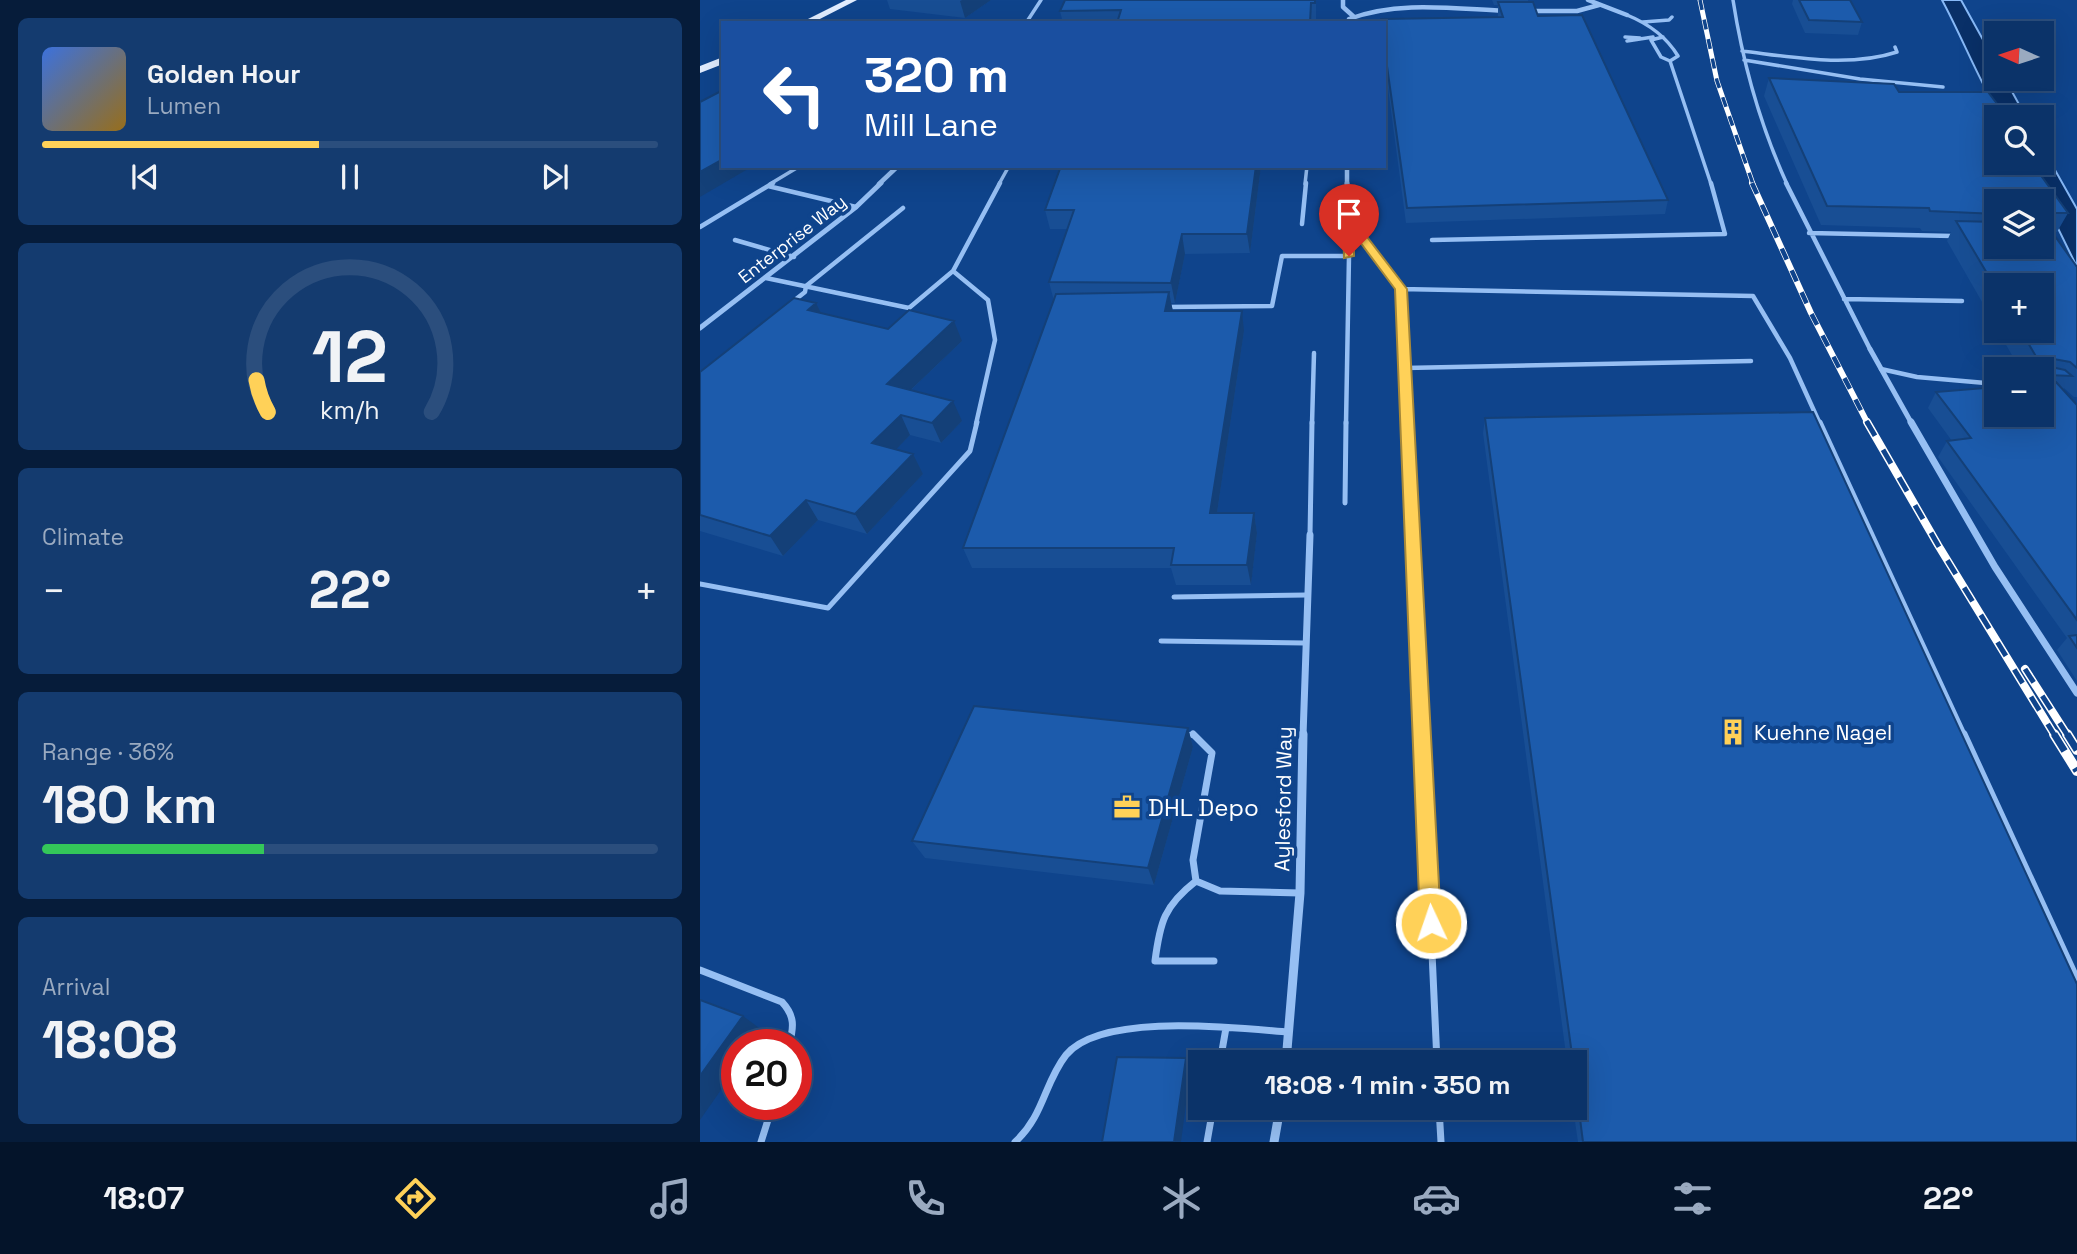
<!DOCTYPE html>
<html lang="en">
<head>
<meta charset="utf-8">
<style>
  :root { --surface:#0b3369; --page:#143b6f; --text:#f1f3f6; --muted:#9aaac0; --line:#2b4e7d; --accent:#ffd158 }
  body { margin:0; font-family:"Space Grotesk",sans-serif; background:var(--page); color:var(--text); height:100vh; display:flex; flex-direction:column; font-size:26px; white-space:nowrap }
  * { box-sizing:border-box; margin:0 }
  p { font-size:23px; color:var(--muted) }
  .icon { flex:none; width:38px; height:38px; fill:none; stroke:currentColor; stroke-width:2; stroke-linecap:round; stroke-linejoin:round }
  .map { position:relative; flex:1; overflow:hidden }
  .details { display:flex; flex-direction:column; gap:18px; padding:18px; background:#061c3a; width:700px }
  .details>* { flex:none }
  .hud { position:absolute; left:21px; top:21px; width:665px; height:147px; border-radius:0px; box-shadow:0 7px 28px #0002,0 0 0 2px var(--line); background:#1a4fa0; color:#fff; overflow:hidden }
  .needle { width:46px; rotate:273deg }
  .controls { position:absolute; left:1284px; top:21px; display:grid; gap:14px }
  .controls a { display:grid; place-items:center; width:70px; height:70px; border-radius:0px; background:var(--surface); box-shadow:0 7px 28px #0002,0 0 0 2px var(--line); font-size:35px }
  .speed { position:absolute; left:21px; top:1029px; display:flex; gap:14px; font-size:35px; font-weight:700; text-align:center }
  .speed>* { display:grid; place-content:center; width:91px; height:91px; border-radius:50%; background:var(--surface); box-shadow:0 7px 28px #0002,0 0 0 2px var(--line); line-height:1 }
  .speed .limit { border:10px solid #d22; background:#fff; color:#111 }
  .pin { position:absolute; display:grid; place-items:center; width:60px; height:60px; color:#fff; margin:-72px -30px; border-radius:50% 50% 50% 0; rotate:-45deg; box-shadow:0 0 7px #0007 }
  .pin .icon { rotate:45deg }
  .me { position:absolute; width:77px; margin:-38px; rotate:357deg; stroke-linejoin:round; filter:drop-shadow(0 0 5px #0008) }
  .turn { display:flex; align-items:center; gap:24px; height:147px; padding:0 28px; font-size:32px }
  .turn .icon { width:91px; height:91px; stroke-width:2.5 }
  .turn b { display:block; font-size:49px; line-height:60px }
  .big { font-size:52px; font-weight:800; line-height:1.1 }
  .details .tile { flex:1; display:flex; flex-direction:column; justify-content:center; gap:10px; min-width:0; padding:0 24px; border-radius:10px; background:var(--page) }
  .details .dial { align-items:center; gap:0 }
  .dial svg { height:182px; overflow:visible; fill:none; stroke:var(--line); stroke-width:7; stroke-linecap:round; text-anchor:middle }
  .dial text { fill:var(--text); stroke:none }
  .song { display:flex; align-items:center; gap:21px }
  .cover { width:84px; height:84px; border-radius:10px; background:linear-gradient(135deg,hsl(220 70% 55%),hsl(40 70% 35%)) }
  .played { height:7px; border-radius:4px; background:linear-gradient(90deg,var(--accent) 45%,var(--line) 45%) }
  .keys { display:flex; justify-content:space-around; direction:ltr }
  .heat { display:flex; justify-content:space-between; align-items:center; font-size:38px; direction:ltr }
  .charge { height:10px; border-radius:5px; background:linear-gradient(90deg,#34c759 36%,var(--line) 0) }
  .trip { position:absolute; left:488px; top:1050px; width:399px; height:70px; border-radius:0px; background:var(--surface); box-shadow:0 7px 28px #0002,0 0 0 2px var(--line); font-weight:800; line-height:70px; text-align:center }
  .tabs { display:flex; height:112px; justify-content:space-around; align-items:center; background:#04142a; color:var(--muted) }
  .tabs .icon { width:49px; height:49px }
  .tabs .active { color:var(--accent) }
  .tabs b { font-size:32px; color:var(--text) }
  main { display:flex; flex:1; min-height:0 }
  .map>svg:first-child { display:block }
  .water { fill:#093068; stroke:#87b9f7; stroke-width:2 }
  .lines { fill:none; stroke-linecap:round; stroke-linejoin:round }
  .lane-far3 { stroke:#96bff3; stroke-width:3.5 }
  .lane-far2 { stroke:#96bff3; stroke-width:4.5 }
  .lane-far1 { stroke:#96bff3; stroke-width:5 }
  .lane { stroke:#96bff3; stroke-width:7 }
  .street-far3 { stroke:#96bff3; stroke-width:4.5 }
  .street-far2 { stroke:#96bff3; stroke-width:5 }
  .street-far1 { stroke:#96bff3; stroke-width:7 }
  .street { stroke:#96bff3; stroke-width:9 }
  .primary { fill:#e2edff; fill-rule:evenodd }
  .rail-far3-casing { stroke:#fff; stroke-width:5 }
  .rail-far2-casing { stroke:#fff; stroke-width:6 }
  .rail-far1-casing { stroke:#fff; stroke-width:8 }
  .rail-casing { stroke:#fff; stroke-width:10 }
  .rail-far3 { stroke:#0f448c; stroke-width:3.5; stroke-dasharray:10; stroke-linecap:butt }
  .rail-far2 { stroke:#0f448c; stroke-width:4.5; stroke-dasharray:12; stroke-linecap:butt }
  .rail-far1 { stroke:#0f448c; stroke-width:5; stroke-dasharray:16; stroke-linecap:butt }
  .rail { stroke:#0f448c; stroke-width:7; stroke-dasharray:20; stroke-linecap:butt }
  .wall { fill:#184e94; fill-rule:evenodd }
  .shaded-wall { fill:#144078 }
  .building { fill:#1c5bac; stroke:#144078; stroke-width:2 }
  .route { fill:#ffd158; stroke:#a68839; stroke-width:2 }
  .labels { text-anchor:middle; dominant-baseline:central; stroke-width:7; stroke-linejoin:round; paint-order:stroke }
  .far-street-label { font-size:18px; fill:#fff; stroke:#0f448c }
  .poi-label { font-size:21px; fill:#fff; stroke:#0f448c; text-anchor:start }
  .street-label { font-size:21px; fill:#fff; stroke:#0f448c }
  .near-poi-label { font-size:24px; fill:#fff; stroke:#0f448c; text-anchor:start }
</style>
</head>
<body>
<main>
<section class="details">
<div class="tile">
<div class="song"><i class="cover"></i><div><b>Golden Hour</b><p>Lumen</p></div></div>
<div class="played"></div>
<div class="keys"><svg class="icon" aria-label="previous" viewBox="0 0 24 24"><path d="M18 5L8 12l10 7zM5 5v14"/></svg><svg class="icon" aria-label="pause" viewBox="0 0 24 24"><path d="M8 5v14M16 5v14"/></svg><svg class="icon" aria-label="next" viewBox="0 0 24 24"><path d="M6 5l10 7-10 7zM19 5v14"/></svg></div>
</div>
<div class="tile dial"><svg viewBox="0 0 100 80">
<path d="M14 69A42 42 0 1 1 86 69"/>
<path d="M14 69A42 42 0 0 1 9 55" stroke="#ffd158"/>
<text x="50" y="56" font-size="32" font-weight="700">12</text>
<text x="50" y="72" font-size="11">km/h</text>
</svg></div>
<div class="tile"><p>Climate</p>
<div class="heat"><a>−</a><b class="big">22°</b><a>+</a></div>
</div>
<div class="tile"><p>Range · 36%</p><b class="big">180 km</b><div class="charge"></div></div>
<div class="tile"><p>Arrival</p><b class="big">18:08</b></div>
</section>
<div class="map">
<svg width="1377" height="1142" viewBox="0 0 1377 1142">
  <rect width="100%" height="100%" fill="#0f448c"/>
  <path class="water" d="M1242 0H1261L1297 65V79H1305L1326 117H1301C1278 79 1263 39 1242 0Z
    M1342 147 1377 209V267L1326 163H1342Z"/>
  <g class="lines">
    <path class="lane-far3" d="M1033 0C1043 64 1060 125 1087 184
      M927 15C949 24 966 36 978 56L970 61
      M943 22 969 20 972 17
      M326 23 341 0
      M925 37 940 38
      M963 37 951 40 961 57 970 61 1011 184
      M927 41 953 37
      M1042 51C1092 57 1148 68 1197 52L1195 47
      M1044 60 1160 79 1243 87
      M70 184 100 166
      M299 184 309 166
      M605 184 607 166"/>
    <path class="lane-far2" d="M1086 183 1170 349
      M68 186 156 207
      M647 218 701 289 1053 296 1090 358 1120 424
      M602 224 606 183
      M0 227 73 183
      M1109 233 1253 236
      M35 240 94 257
      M732 240 1025 234 1011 183
      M253 271 300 183
      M66 278 209 308 253 271 288 300 295 340 276 424
      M701 289 707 424
      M1144 299 1262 301
      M91 303 105 292 106 286 203 208
      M466 307 572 306 582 256H649L646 424
      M705 368 1051 361
      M1181 369 1217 377 1297 384
      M612 424 614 353"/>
    <path class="lane-far1" d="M707 422 722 736
      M1120 422 1265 736
      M645 503 646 422
      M610 535 612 422
      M0 584 128 608 270 451 277 422
      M474 597 607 595
      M461 641 604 643
      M483 733 495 736"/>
    <path class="lane" d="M493 734 512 753 493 860 496 881 520 891 600 893
      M722 734 737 1062
      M1264 734 1377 979
      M496 881C464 906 460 922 455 961H514
      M0 970 82 1002C95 1016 94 1027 89 1045
      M520 1062 526 1028
      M739 1108 741 1142
      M61 1142 73 1104
      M315 1142C344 1116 344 1083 366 1055 401 1012 536 1028 588 1032
      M507 1142 513 1108"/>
    <path class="street-far3" d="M643 0V7L653 16
      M888 0 927 15
      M830 11H877L899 5
      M648 23 649 19C698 0 756 9 807 11
      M647 166V184
      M179 184 198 166"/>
    <path class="street-far2" d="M647 183 649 256
      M0 328 156 207 181 183
      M1170 349 1212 424"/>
    <path class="street-far1" d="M1211 422 1295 567 1377 693
      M603 736 610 535"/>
    <path class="street" d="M586 1062 600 893 603 734
      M574 1142 580 1108"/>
    <path class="primary" d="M146 0H157L112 23H100Z
      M23 57V64L0 73V66Z"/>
    <g class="rail-far3-casing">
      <path id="rail-far3" d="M1000 0 1017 81 1053 184"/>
    </g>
    <g class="rail-far2-casing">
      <path id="rail-far2" d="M1052 183 1111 313 1168 424"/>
    </g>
    <g class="rail-far1-casing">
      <path id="rail-far1" d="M1167 422 1238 545 1355 736
        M1325 669 1368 736"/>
    </g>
    <g class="rail-casing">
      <path id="rail" d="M1354 734 1377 771
        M1367 734 1377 750"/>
    </g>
    <use href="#rail-far3" class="rail-far3"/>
    <use href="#rail-far2" class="rail-far2"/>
    <use href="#rail-far1" class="rail-far1"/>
    <use href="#rail" class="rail"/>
  </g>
  <path class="wall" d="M187 0H291L265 18 190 9Z
    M616 0V19H612V23H363L360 11Z
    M792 0H828V2L968 200 965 214 706 223 684 58V23L798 17V5H794Z
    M1093 0H1150L1162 22 1158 35 1105 33 1092 4Z
    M1069 78 1199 92 1297 117 1368 213 1357 232H1353L1377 267V397H1374L1364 388 1363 390 1377 405V681L1357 650 1367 638 1238 457 1247 441H1252L1228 408 1236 392 1342 415V369H1320L1298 331H1342L1297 285V328L1247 241 1251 232 1222 231 1220 228 1121 225 1064 96ZM1297 201H1342V247H1297Z
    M561 166 550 253 485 254 475 303H471L473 311 544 331 517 513H554L557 533 551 585H476L471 568H272L263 548 354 301 349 282 367 229H350L345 210Z
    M121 313 188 329 262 341 211 390 262 421 241 443 210 435 196 449 223 474 167 534 118 520 83 556 0 531V372Z
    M785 418 1377 1142H878L873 1108H875V1062H867L783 433Z
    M488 728 493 747 454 885 225 858 212 841Z"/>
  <path class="shaded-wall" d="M262 0H291L265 18 260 1Z
    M23 159V166H53L0 197V172Z
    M556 166H561L550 253 547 234Z
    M482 234 485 254 475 303 471 283Z
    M469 292 473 312 465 311Z
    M116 303 126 323 108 310Z
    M542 311 544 331 514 533 510 513Z
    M254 321 262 341 196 404 187 384Z
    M253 401 262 421 241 443 232 423Z
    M201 415 210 435 183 463 172 443Z
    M213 454 223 474 167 534 155 514Z
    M106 500 118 520 83 556 70 536Z
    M554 513 557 533 551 585 547 565Z
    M488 728 493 747 454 885 448 868Z
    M43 1016 62 1030 52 1045H37V1067L0 1120V1076Z
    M486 1058 491 1067 481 1142H474Z"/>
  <path class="building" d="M365 0H615V3H611L610 23H417L421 10 360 11Z
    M1099 0H1150L1162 22 1109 20Z
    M798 2H833L838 16 882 15 968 200 707 208 684 45V23H681V19L803 17Z
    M1069 78 1194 84 1199 92H1288L1307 117H1297V163H1332L1368 213H1342V201H1297V214L1230 211 1229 208 1127 206Z
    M23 90V159L0 172V102Z
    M361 166H556L547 234H482L471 283 349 282 374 210H345Z
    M1342 218 1377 267V368L1370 362 1354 359 1350 362 1351 367 1365 370 1372 376 1347 375 1321 331H1342V285H1297V290L1256 221 1297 222V247H1342Z
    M469 292 465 311H542L510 513H554L547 565H471L474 548H263L356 294Z
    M94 298 116 303 108 310 188 329 209 310 254 321 187 384 253 401 232 423 201 415 172 443 213 454 155 514 106 500 70 536 0 515V372Z
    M1356 382 1377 405V620L1247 441 1271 438 1236 392 1297 387V415H1342V383Z
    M1113 412 1377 984V1142H883L875 1080V1062H873L785 418Z
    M1377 635V648L1369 636Z
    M274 706 488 728 448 868 212 841Z
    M0 1000 43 1016 0 1076Z
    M417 1057 486 1058 474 1142H402Z"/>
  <path class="route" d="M643 216H651L707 289 741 923 738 931 731 934 723 931 720 923 695 289 654 234V256L644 258Z"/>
  <defs>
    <g id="building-bare" transform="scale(2.1)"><path d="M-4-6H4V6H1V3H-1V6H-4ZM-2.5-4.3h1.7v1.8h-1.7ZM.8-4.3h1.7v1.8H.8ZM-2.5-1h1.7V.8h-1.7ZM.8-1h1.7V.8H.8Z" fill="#ffd158" stroke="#0f448c" stroke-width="2.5" paint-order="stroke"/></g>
    <g id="office-bare" transform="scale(2.1)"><path d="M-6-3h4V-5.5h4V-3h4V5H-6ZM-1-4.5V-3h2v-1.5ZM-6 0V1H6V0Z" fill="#ffd158" stroke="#0f448c" stroke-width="2.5" paint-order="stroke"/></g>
  </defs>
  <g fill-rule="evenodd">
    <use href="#building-bare" x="1033" y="732"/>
    <use href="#office-bare" x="427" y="807"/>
  </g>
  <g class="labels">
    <g class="far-street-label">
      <text transform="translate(92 239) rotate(-38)">Enterprise Way</text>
    </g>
    <g class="poi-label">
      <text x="1054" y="732">Kuehne Nagel</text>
    </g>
    <g class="street-label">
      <text transform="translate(583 799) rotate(-89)">Aylesford Way</text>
    </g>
    <g class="near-poi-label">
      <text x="448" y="807">DHL Depo</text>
    </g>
  </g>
</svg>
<div class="controls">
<a><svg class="needle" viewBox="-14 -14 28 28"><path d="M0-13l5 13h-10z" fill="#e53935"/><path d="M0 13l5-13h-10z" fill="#9aaac0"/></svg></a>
<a><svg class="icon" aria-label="search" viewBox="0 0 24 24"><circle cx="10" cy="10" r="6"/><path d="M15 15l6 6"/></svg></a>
<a><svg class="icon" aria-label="layers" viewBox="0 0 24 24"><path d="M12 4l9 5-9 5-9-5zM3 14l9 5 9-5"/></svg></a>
<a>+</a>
<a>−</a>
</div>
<div class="speed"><div class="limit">20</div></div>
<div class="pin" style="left:649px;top:256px;background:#d93025"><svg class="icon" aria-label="arrive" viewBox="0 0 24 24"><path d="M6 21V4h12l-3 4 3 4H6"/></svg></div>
<svg class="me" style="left:731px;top:923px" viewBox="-20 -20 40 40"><circle r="17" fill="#ffd158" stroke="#fff" stroke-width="3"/><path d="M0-11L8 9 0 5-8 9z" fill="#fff"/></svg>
<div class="trip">18:08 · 1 min · 350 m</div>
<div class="hud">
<div class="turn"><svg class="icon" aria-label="left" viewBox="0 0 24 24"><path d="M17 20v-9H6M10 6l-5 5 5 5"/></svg><div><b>320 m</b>Mill Lane</div></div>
</div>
</div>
</main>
<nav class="tabs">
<b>18:07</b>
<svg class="icon active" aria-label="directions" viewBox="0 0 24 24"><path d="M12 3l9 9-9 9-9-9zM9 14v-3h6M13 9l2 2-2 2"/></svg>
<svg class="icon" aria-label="music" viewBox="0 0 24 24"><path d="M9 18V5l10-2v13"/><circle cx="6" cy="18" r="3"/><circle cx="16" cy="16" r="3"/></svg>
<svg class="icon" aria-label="phone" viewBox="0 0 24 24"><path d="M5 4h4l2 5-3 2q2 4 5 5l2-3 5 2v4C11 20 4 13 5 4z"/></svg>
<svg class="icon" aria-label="climate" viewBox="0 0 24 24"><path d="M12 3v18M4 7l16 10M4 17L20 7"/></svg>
<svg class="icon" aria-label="car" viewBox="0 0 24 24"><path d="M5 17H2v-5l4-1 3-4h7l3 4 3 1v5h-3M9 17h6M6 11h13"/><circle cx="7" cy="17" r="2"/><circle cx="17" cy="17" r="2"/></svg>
<svg class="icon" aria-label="filters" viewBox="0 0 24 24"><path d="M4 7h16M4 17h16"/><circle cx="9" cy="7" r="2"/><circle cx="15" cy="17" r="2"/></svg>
<b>22°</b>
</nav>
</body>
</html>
